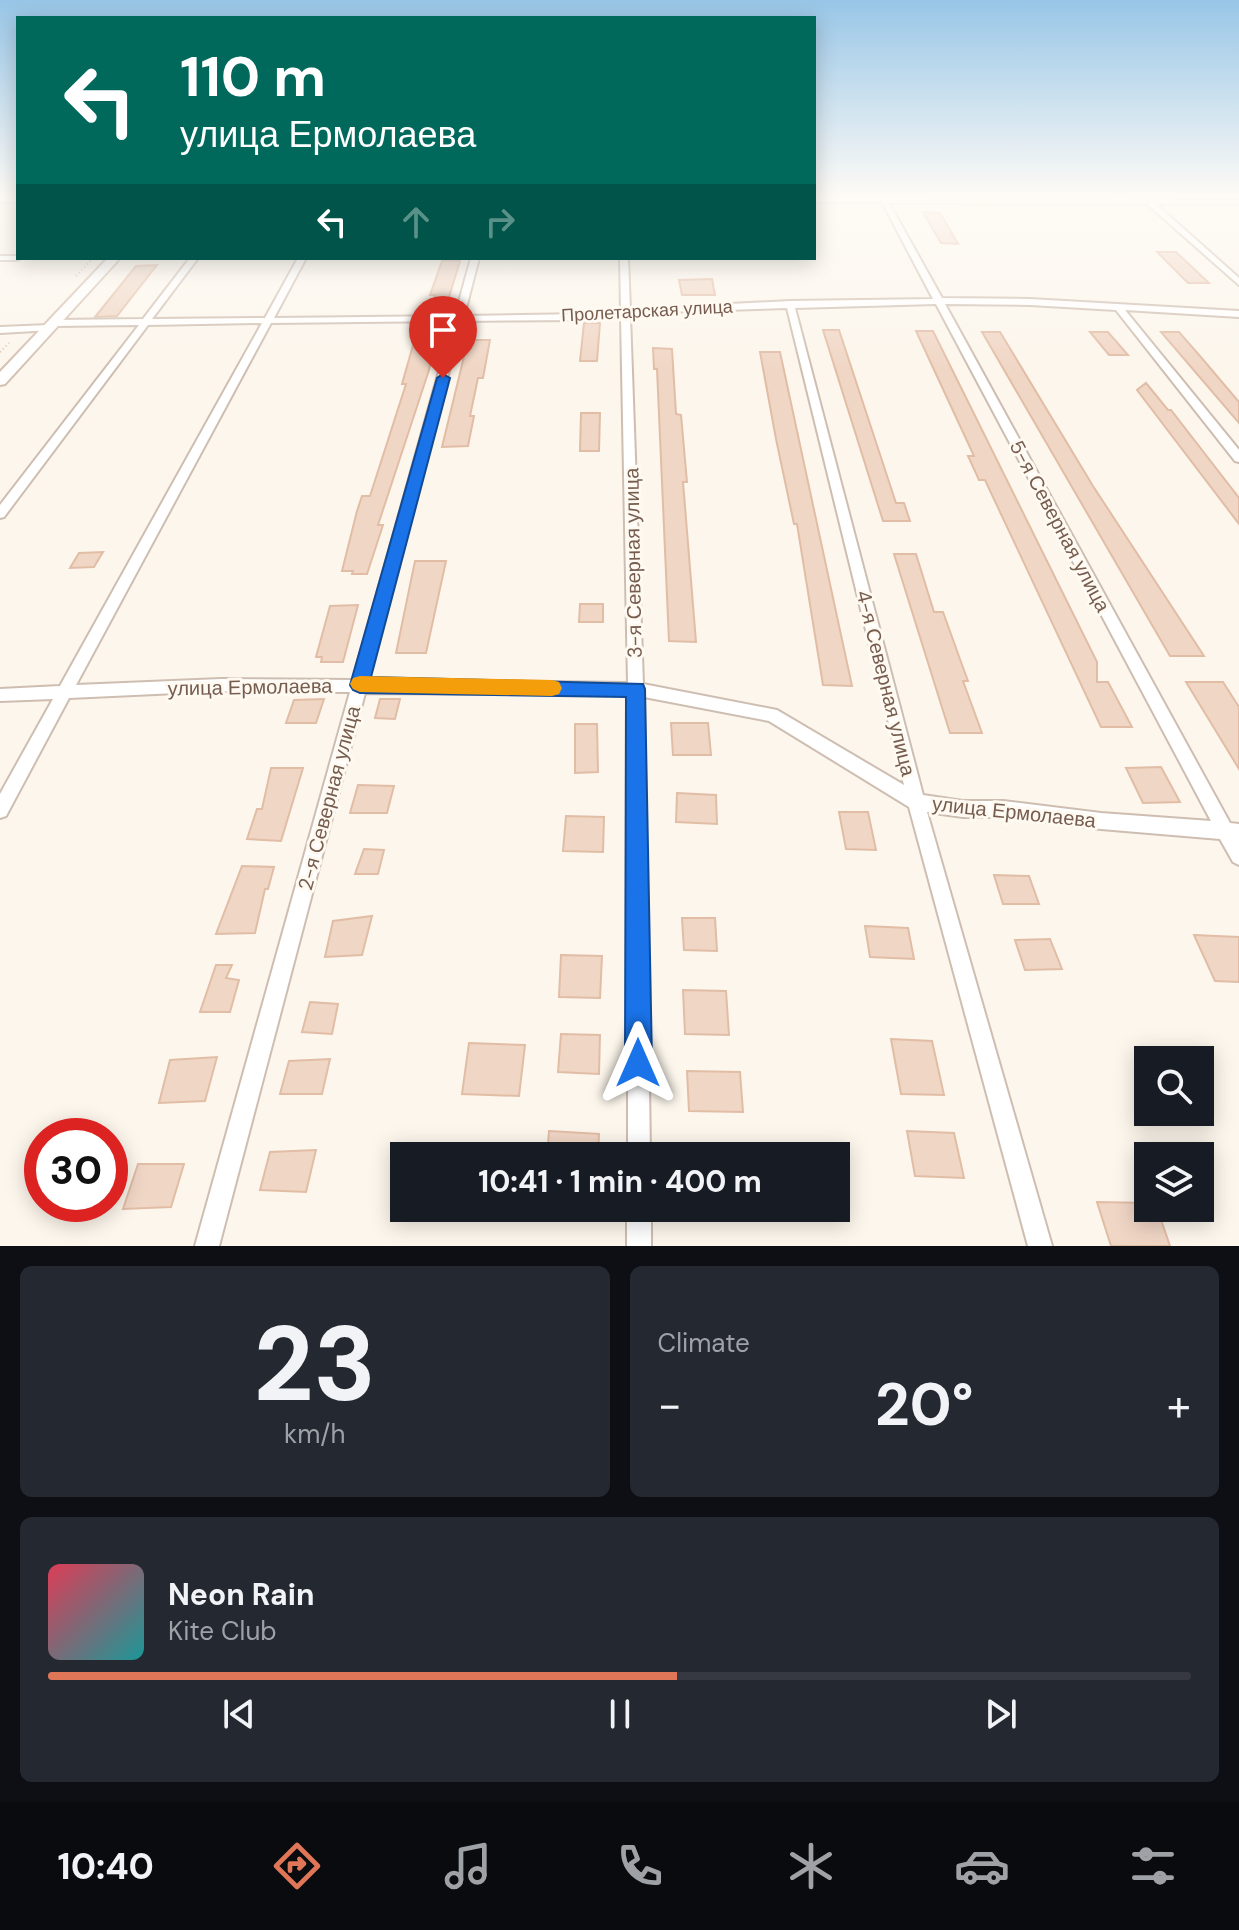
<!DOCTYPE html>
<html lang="en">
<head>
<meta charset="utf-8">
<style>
  :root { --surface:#171b24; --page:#242831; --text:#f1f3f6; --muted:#9ea1a6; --line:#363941; --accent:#df7658 }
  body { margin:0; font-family:"DM Sans",sans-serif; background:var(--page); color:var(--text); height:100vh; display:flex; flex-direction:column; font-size:30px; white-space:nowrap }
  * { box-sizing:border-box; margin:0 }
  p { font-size:26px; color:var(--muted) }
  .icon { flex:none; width:44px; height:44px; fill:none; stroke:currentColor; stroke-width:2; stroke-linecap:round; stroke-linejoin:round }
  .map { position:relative; height:1246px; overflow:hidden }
  .side { display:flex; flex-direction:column; gap:20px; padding:20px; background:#0d0f14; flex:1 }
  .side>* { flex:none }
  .banner { position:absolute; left:16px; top:16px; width:800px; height:244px; border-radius:0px; box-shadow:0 4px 20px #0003; background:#00695c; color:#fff; overflow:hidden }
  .tools { position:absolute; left:1134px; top:1046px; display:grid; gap:16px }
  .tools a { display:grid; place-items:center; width:80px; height:80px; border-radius:0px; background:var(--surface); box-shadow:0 4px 20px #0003; font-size:40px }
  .speed { position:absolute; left:24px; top:1118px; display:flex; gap:16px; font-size:40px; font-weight:700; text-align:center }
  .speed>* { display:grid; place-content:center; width:104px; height:104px; border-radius:50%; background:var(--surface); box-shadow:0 4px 20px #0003; line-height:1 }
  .speed .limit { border:12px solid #d22; background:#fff; color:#111 }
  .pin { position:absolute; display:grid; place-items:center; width:68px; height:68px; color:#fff; margin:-82px -34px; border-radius:50% 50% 50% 0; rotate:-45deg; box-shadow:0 0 8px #0007 }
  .pin .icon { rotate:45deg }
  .me { position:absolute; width:88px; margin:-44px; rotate:0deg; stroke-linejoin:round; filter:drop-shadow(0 0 6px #0008) }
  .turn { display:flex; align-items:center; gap:28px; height:168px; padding:0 32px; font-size:36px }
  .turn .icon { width:104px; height:104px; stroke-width:2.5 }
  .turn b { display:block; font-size:56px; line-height:68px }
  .lanes { display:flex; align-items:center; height:76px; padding:0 32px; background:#0003; justify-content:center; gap:40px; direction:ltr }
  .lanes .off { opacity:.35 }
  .big { font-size:60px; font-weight:700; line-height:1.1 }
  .side .tile { flex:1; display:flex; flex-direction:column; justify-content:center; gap:12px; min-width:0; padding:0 28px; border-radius:12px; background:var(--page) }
  .side .dial { align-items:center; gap:0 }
  .dial b { font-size:104px; line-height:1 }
  .song { display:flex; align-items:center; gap:24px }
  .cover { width:96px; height:96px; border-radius:12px; background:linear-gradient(135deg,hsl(350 70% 55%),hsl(180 70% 35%)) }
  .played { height:8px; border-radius:4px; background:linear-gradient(90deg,var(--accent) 55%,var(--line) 55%) }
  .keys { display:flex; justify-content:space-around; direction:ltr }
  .heat { display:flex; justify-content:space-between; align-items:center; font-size:44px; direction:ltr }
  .side .tiles { flex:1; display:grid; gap:20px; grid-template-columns:1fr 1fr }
  .tile:last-child { grid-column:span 2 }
  .trip { position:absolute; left:390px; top:1142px; width:460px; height:80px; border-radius:0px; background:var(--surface); box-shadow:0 4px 20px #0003; font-weight:700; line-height:80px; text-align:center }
  .menu { display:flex; height:128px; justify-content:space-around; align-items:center; background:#090b0e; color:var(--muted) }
  .menu .icon { width:56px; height:56px }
  .menu .selected { color:var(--accent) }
  .menu b { font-size:36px; color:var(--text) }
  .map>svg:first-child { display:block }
  .building { fill:#f0d6c5; stroke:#e2bda6; stroke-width:2 }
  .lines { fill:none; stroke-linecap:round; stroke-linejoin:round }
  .street-casing { stroke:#cebeb1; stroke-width:4 }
  .secondary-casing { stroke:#d4c0b1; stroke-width:4 }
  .path { stroke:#d6b9a7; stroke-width:2; stroke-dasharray:1 3; stroke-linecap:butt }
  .street { fill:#fff; fill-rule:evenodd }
  .secondary { fill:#fff; fill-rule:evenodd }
  .route { fill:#1a73e8; stroke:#114b97; stroke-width:2 }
  .slow { fill:#f59e0b }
  .labels { text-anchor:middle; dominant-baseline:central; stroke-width:6; stroke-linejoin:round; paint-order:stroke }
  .far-street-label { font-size:18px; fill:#775d4f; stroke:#fefaf2 }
  .street-label { font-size:20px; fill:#775d4f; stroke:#fefaf2 }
</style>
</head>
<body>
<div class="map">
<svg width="1239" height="1246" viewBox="0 0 1239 1246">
  <rect width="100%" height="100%" fill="#fcf6ec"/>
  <path class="building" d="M923 212 940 213 958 244 941 243Z
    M1157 252H1176L1209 283H1188Z
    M442 261H460L445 310H431L435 295H430Z
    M157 265 117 316 95 317 136 266Z
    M712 279 715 295H682L679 280Z
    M584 323H600L597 361H580Z
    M419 324H440L429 370 378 525H383L367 574H352L353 571H342L357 511 362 496H370L406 384H402Z
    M823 330H839L896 503H904L910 521H883Z
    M916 331H933L1097 662V682H1108L1132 727H1101L985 480H979L968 456H974Z
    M982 332H1000L1093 486 1204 656H1170Z
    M1090 332H1108L1128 355H1109Z
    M1161 332H1179L1200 356 1239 402V423Z
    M468 340H490L483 378H478L470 416H474L468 446 442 447Z
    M653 348 672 349 676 414 681 415 687 482H683L696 642 669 641 657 369H654Z
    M760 352H780L852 686 823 685 797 524H794L776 439Z
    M1146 383 1168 410H1171L1239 498V524L1137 390Z
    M581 413H600L599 451H580Z
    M103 552 94 567 70 568 79 553Z
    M894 554H916L934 612H943L961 662 968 681H963L982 733H950Z
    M415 561H446L426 653H396Z
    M580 604H603V622H579Z
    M358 605 343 662H321L322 657H316L330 606Z
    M1186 682H1223L1239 707V769Z
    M324 699 316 723H286L294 700Z
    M380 699H400L395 719 375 718Z
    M671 723H708L711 755H673Z
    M575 724H597L598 772 575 773Z
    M1161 767 1180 802 1143 803 1126 768Z
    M271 768H303L281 841 247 839 257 809H262Z
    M358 785 394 786 387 813H350Z
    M677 793 716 795 717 824 676 822Z
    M839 812H868L876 850 846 849Z
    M566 816 604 817 603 852 563 851Z
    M364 849 384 850 378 874H355Z
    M242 866 274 867 268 889H265L255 933 216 934Z
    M994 875 1029 876 1039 904H1003Z
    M372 916 362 955 325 957 333 921Z
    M682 918H715L717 951 684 950Z
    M865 926 908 928 914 959 870 957Z
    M1194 935 1239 937V982L1215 981Z
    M1050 939 1062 969 1025 970 1015 940Z
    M561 955 602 956 600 998 559 997Z
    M216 965H232L226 978 239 980 230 1012H200Z
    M683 990 726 991 729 1035 685 1034Z
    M310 1002 338 1004 332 1034 302 1032Z
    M561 1034 600 1035 599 1074 558 1072Z
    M891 1039 932 1041 944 1095 901 1094Z
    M469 1043 525 1045 519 1096 462 1094Z
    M217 1057 205 1101 159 1103 170 1060Z
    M330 1059 322 1094H280L289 1061Z
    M687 1071 740 1072 743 1112 689 1111Z
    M549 1131 599 1134 598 1156H547Z
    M907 1131 954 1133 964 1178 915 1176Z
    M316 1150 306 1192 260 1190 270 1152Z
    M138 1164H184L171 1207 123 1209Z
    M1097 1202 1148 1203V1208H1157L1170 1246H1111Z"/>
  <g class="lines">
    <g class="street-casing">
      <path id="street" d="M879 196H885L887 198 1239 200V204H1156L1239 278V285L1147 204 889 203 942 298 1030 299 1239 311V317L1125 310 1239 450V462L1235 461 1116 310 1030 305 945 304 1230 823 1239 824V865L1233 862 1220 839 1101 829 1003 817H963L927 812 1052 1246H1028L909 807 769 721 644 697 650 1156H628V695L365 693 219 1246H195L350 692 221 691 69 698 6 816 0 818V794L53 699 0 701V689L60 686 262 323 148 325 4 517 0 518V505L139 325 54 326 49 323 54 320 143 319 190 258H198L152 319 265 318 298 258H306L274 318 455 316 471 258H479L464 316 582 314 621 310 620 258H628L630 309 790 301 933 299 882 202H814V198H880ZM936 304 1211 821 1101 813 1003 801H963L923 795 795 308ZM787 308 904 785 777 710 643 684 630 315 661 312ZM621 316 628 683 368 680 462 321 582 320ZM453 321 353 680 221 679 76 685 271 323Z
        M0 256H17L21 258 17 260H0Z
        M49 325 52 326V330L0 333V327Z
        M627 1208H651V1246H627Z"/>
    </g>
    <g class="secondary-casing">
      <path id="secondary" d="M0 196H18V202H0Z
        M108 258H120L5 384 0 385V372Z"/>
    </g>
    <path class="path" d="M76 276 93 258
      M0 352 9 343"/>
    <use href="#street" class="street"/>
    <use href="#secondary" class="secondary"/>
  </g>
  <linearGradient id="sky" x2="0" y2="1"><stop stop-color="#98c6e7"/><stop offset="0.53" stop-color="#fefbf6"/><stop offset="1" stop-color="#fefbf6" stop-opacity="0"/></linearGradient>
  <rect width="1239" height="370" fill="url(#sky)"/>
  <path class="route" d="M443 374 450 378 371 677 643 684 645 689 652 1063 648 1072 638 1076 629 1072 625 1063 626 697 360 693 353 690 350 685 437 378Z"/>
  <path class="slow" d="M360 676 552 680 559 682 562 688 559 694 552 696 360 692 353 689 350 684 353 678Z"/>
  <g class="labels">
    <g class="far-street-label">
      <text transform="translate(647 311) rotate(-3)">Пролетарская улица</text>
    </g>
    <g class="street-label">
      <text transform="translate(1060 526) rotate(62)">5-я Северная улица</text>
      <text transform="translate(633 563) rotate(-91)">3-я Северная улица</text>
      <text transform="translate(886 683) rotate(76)">4-я Северная улица</text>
      <text transform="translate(250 687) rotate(-1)">улица Ермолаева</text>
      <text transform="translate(329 798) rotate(-75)">2-я Северная улица</text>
      <text transform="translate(1014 812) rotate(6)">улица Ермолаева</text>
    </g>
  </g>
</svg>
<div class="tools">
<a><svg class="icon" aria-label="search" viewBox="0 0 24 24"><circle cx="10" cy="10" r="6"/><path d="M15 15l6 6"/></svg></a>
<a><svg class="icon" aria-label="layers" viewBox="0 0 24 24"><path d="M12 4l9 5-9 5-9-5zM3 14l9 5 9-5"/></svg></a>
</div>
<div class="speed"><div class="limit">30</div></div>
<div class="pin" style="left:443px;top:378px;background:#d93025"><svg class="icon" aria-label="arrive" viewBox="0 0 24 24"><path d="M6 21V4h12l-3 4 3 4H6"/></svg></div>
<svg class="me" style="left:638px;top:1063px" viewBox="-20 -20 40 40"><path d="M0-17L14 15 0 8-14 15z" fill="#1a73e8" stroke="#fff" stroke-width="4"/></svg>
<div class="trip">10:41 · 1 min · 400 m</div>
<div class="banner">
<div class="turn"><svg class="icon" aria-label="left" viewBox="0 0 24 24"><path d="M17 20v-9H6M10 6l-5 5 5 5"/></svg><div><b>110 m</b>улица Ермолаева</div></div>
<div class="lanes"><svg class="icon" aria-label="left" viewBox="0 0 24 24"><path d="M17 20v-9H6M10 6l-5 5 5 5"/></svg><svg class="icon off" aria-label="ahead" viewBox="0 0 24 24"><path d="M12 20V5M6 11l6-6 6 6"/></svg><svg class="icon off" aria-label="right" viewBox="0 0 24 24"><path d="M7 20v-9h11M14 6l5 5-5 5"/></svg></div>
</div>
</div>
<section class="side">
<div class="tiles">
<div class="tile dial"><b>23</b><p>km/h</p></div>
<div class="tile"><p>Climate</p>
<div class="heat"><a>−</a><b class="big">20°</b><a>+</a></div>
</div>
<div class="tile">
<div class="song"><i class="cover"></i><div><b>Neon Rain</b><p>Kite Club</p></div></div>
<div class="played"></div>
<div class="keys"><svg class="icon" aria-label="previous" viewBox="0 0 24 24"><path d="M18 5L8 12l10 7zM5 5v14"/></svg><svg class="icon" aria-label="pause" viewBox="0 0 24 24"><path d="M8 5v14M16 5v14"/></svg><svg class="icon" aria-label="next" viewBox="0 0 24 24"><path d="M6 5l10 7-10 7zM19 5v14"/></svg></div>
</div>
</div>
</section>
<nav class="menu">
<b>10:40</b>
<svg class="icon selected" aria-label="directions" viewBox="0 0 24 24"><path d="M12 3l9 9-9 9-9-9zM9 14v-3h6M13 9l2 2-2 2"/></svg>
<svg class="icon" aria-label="music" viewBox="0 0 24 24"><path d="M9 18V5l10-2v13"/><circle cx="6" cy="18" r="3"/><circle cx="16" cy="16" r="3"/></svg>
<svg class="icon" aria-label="phone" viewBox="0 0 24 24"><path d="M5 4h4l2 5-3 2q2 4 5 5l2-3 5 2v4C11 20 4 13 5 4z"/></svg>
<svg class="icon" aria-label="climate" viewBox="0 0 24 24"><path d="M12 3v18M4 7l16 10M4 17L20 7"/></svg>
<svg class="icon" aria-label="car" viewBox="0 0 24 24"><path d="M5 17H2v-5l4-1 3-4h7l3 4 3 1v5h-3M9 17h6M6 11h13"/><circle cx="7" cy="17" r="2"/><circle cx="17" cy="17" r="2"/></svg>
<svg class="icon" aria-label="filters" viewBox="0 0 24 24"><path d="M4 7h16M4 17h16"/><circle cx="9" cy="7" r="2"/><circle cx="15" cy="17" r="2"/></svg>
</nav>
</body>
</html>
